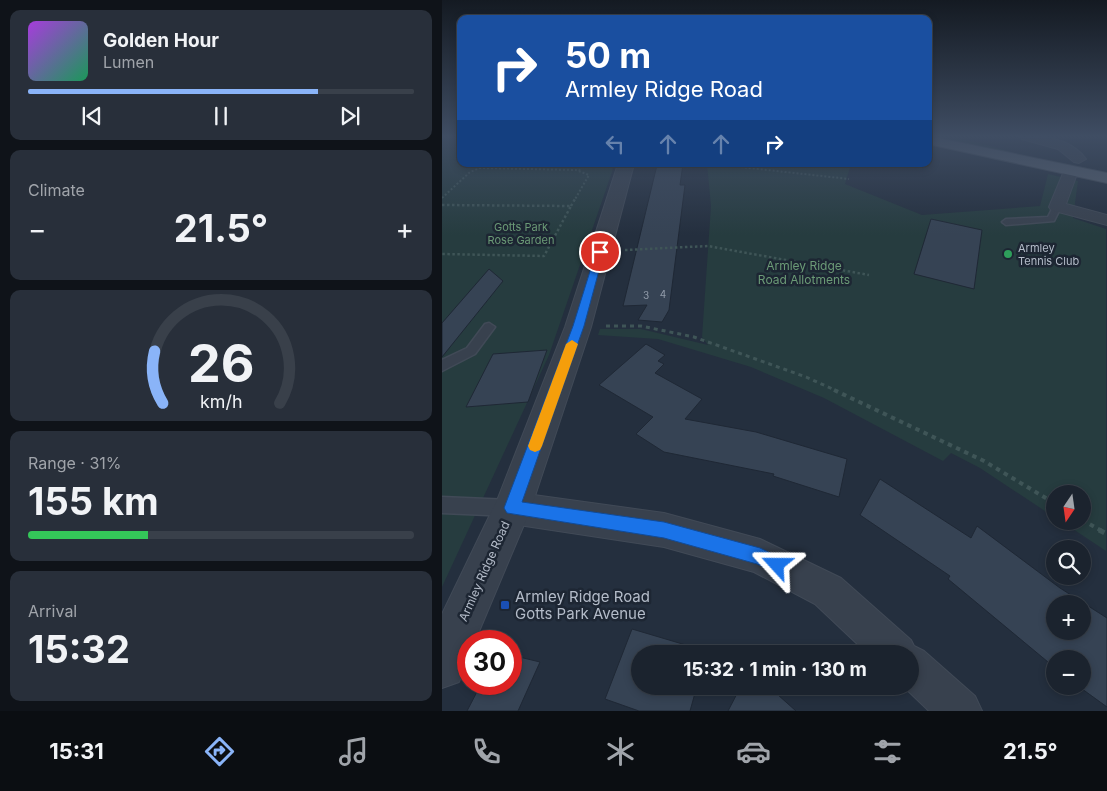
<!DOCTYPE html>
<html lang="en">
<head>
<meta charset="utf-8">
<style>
  :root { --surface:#1b232e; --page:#282f3a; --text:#f1f3f6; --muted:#a0a4aa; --line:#39404a; --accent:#8ab4f8 }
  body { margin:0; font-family:Inter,sans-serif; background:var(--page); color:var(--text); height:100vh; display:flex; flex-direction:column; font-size:19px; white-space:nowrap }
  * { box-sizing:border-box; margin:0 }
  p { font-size:16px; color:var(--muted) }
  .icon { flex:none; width:28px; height:28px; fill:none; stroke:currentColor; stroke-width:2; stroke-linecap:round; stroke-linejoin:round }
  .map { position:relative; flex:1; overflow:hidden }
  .sheet { display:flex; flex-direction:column; gap:10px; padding:10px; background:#0f1319; width:442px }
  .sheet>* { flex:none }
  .guide { position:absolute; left:15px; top:15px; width:475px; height:152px; border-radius:10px; box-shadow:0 2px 8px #0003,0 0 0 1px var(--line); background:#1a4fa0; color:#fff; overflow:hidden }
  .needle { width:32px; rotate:193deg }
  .buttons { position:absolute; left:604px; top:485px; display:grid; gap:10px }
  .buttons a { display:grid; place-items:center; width:45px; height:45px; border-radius:50%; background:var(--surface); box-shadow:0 2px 8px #0003,0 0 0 1px var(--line); font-size:25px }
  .speed { position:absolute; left:15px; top:630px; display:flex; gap:10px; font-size:25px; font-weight:700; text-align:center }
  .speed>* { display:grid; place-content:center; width:65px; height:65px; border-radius:50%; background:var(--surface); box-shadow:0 2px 8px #0003,0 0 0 1px var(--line); line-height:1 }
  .speed .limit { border:8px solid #d22; background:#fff; color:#111 }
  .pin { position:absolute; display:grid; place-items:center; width:42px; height:42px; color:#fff; margin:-21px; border:2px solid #fff; border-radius:50%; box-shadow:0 1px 5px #0007 }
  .me { position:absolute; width:55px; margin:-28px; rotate:294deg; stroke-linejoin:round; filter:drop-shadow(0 0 4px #0008) }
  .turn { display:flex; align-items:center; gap:18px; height:105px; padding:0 25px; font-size:22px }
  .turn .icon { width:65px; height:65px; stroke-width:2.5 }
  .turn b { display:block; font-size:35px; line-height:42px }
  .lanes { display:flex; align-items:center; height:48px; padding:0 25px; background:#0003; justify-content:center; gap:25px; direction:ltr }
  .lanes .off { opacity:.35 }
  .big { font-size:38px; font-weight:700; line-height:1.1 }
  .sheet .widget { flex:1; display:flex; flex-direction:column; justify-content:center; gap:8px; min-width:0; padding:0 18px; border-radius:10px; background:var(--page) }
  .sheet .dial { align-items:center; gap:0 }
  .dial svg { height:130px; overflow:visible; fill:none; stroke:var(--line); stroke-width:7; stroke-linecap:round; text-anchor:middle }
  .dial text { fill:var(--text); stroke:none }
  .song { display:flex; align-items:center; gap:15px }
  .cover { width:60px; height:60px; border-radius:8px; background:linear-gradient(135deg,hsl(280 70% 55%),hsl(150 70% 35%)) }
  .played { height:5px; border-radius:2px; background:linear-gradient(90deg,var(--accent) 75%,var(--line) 75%) }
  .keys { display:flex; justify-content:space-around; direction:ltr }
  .heat { display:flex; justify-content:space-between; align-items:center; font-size:28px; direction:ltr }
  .charge { height:8px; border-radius:4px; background:linear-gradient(90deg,#34c759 31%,var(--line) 0) }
  .trip { position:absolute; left:189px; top:645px; width:288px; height:50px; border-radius:25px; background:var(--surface); box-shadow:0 2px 8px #0003,0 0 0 1px var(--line); font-weight:700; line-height:50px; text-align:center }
  .dock { display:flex; height:80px; justify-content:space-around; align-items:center; background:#0b0e12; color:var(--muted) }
  .dock .icon { width:35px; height:35px }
  .dock .current { color:var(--accent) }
  .dock b { font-size:22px; color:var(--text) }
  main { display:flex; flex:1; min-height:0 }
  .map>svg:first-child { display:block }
  .green { fill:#263c3f }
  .building { fill:#364354; stroke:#1f2835; fill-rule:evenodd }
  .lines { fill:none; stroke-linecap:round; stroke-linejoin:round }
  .service-casing { stroke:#414a57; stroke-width:3 }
  .minor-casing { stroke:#414a57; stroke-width:2 }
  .tertiary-casing { stroke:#414a57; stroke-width:2 }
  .primary-casing { stroke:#414a57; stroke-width:2 }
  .path-far4 { stroke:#3f5557; stroke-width:2; stroke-dasharray:2 2; stroke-linecap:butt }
  .path-far3 { stroke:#3f5557; stroke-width:2.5; stroke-dasharray:2.5 2.5; stroke-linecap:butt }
  .path-far2 { stroke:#3f5557; stroke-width:3; stroke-dasharray:4 4; stroke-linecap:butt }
  .path-far1 { stroke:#3f5557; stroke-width:4; stroke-dasharray:4.5 4.5; stroke-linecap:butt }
  .path { stroke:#3f5557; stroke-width:5; stroke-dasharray:6 6; stroke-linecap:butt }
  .service { fill:#38414e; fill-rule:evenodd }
  .minor { fill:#38414e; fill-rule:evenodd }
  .tertiary { fill:#38414e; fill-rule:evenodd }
  .primary { fill:#56606e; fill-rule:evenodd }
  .route { fill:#1a73e8; stroke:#114b97 }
  .slow { fill:#f59e0b }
  .leisure-dot { fill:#2e9e5b; stroke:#1d2633; stroke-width:2 }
  .transit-dot { fill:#1a4fb4; stroke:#1d2633; stroke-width:2 }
  .labels { text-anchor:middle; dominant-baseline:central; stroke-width:5; stroke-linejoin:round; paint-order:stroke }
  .number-label { font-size:10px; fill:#929caa }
  .far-park-label { font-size:11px; fill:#6b9a76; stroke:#1d2633 }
  .far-poi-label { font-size:11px; fill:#b4bcc9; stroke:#1d2633; text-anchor:start }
  .park-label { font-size:12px; fill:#6b9a76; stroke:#1d2633 }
  .street-label { font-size:12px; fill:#b4bcc9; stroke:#1d2633 }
  .near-poi-label { font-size:15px; fill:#b4bcc9; stroke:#1d2633; text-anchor:start }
</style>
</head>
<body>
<main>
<section class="sheet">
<div class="widget">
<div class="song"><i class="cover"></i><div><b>Golden Hour</b><p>Lumen</p></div></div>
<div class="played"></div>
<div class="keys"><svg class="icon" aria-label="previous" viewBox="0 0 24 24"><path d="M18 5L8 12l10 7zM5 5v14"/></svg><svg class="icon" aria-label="pause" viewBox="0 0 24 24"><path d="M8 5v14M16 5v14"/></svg><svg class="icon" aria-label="next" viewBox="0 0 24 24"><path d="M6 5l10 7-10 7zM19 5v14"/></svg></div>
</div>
<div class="widget"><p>Climate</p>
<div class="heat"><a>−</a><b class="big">21.5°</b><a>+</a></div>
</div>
<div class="widget dial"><svg viewBox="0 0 100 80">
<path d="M14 69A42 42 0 1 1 86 69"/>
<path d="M14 69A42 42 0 0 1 9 37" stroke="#8ab4f8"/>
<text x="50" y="56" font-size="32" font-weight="700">26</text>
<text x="50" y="72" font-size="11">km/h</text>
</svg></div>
<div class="widget"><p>Range · 31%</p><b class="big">155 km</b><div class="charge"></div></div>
<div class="widget"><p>Arrival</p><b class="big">15:32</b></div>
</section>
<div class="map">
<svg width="665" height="711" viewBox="0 0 665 711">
  <rect width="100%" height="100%" fill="#242f3e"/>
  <path class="green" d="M0 136H19V164H169L171 169 107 355 0 587Z
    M486 136C516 136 541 144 569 152 594 159 620 163 645 168V171Z
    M265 164H409L403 184 480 215 598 206 606 174 636 181 631 218 664 229V551L619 521H640V494H612V517L538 468 509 453 501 461 382 398 309 367 216 339 156 335 158 329H199L266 345 260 337 269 206Z"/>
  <path class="building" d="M241 164 238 185H243L227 310 220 322 196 320 205 305 181 306 215 165Z
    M489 219 540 230 532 289 472 274Z
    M47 269 61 281 0 357V323Z
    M204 344 223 355 216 361 222 364 213 373 260 399 243 419 314 432 405 459 397 497 331 476 332 474 222 452 194 434 211 417 157 385Z
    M105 350 86 402 24 407 51 354Z
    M438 479 529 538 535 526 618 588 665 618V707L636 686H640V659H612V667L506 579 508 576 418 515ZM612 604H640V631H612Z
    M190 629 264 651V654H198V686H255L248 711H197L163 699Z
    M69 655 98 662 76 711H25L39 684H69Z
    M299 686H326L354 711H286Z"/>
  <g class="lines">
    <g class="service-casing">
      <path id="service" d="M612 205 619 207 612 221 564 225 560 222 564 219 606 217Z
        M47 323 53 327 33 354 0 371V360L25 348 43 324Z
        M0 497 68 500 74 502 76 508 74 514 68 516 0 513Z"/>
    </g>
    <g class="minor-casing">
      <path id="minor" d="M578 136C601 135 629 139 644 159L637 163 632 162 616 149 580 139Z
        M629 167 636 171 624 204 665 215V225L609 210 607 207 622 171Z
        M70 492 222 513 318 539 399 578 469 640 472 646 482 651 533 696 540 711H487L461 686H468V654H426L373 604 312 572 222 547 70 524 59 519 54 508 59 497Z"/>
    </g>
    <g class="tertiary-casing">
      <path id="tertiary" d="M176 164H192L149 327 89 508 33 641H26V658L17 682 0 688V614L56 498 123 327Z"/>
    </g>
    <g class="primary-casing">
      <path id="primary" d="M486 136 665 173V183L486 144Z"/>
    </g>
    <path class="path-far4" d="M271 164 407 179
      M137 171 141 164
      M0 198 28 172 38 168 134 170 147 175 132 201"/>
    <path class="path-far3" d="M0 205 129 206 102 256 0 254
      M129 206 133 199
      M183 250 266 246 427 275"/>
    <path class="path-far2" d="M164 326H199L252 337 364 377 395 391"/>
    <path class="path-far1" d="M392 390 542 461 612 503
      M640 520 660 531"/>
    <path class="path" d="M657 530 665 534"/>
    <use href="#service" class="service"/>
    <use href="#minor" class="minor"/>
    <use href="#tertiary" class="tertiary"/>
    <use href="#primary" class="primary"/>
  </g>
  <linearGradient id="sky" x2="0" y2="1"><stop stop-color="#141a22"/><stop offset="0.58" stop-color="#3f4d63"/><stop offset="1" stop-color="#3f4d63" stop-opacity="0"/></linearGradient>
  <rect width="665" height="235" fill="url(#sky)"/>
  <path class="route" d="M158 249 162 252 142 326 80 502 222 522 318 548 341 559 343 565 341 571 335 573 315 564 222 538 65 513 62 508 131 326 154 252Z"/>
  <path class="slow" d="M130 340 136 344 100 446 98 450 93 452 88 450 86 446 124 344Z"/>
  <circle class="leisure-dot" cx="566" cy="254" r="5"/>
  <rect class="transit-dot" x="58" y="600" width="10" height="10" rx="2.5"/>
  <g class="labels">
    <g class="number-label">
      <text x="221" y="294">4</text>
      <text x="204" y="295">3</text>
    </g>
    <g class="far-park-label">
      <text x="79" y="227">Gotts Park<tspan x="79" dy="13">Rose Garden</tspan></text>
    </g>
    <g class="far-poi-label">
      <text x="576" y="248">Armley<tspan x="576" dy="13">Tennis Club</tspan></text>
    </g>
    <g class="park-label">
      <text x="362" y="265">Armley Ridge<tspan x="362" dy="14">Road Allotments</tspan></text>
    </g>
    <g class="street-label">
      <text transform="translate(42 571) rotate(-66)">Armley Ridge Road</text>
    </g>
    <g class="near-poi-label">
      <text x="73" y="596">Armley Ridge Road<tspan x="73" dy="17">Gotts Park Avenue</tspan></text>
    </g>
  </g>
</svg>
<div class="buttons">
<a><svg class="needle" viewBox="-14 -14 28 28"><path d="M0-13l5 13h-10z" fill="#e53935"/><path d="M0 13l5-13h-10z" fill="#a0a4aa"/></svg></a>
<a><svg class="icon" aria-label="search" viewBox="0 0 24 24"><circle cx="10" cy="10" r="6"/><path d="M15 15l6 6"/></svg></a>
<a>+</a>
<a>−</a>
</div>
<div class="speed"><div class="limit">30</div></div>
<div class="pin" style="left:158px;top:252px;background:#d93025"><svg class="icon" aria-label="arrive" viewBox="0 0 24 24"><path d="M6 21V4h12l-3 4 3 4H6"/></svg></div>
<svg class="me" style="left:335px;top:565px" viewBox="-20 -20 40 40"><path d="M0-17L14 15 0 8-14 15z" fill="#1a73e8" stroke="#fff" stroke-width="4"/></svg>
<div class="trip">15:32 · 1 min · 130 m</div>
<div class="guide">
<div class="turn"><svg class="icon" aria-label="right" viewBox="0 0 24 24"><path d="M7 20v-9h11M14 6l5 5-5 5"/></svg><div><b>50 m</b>Armley Ridge Road</div></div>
<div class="lanes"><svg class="icon off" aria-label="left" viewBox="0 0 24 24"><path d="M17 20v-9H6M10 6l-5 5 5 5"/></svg><svg class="icon off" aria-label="ahead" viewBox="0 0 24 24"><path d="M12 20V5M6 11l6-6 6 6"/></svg><svg class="icon off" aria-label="ahead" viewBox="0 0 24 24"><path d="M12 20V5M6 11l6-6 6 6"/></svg><svg class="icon" aria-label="right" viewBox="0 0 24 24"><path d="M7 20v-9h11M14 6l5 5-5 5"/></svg></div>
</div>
</div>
</main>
<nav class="dock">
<b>15:31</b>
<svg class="icon current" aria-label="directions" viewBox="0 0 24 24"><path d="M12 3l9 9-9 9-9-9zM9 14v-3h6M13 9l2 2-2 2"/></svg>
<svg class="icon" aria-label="music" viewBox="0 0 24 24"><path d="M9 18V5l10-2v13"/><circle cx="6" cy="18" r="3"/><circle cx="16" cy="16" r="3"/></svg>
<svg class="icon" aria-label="phone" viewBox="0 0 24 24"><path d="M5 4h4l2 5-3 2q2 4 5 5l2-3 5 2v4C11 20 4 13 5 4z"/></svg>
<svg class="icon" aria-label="climate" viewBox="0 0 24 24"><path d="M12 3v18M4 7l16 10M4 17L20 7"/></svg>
<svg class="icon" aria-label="car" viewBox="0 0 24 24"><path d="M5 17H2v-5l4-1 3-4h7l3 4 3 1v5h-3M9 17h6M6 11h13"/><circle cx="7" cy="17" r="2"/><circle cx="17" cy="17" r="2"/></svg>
<svg class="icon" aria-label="filters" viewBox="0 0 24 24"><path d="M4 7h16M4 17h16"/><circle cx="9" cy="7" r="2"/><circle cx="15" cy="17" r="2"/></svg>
<b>21.5°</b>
</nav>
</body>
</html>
